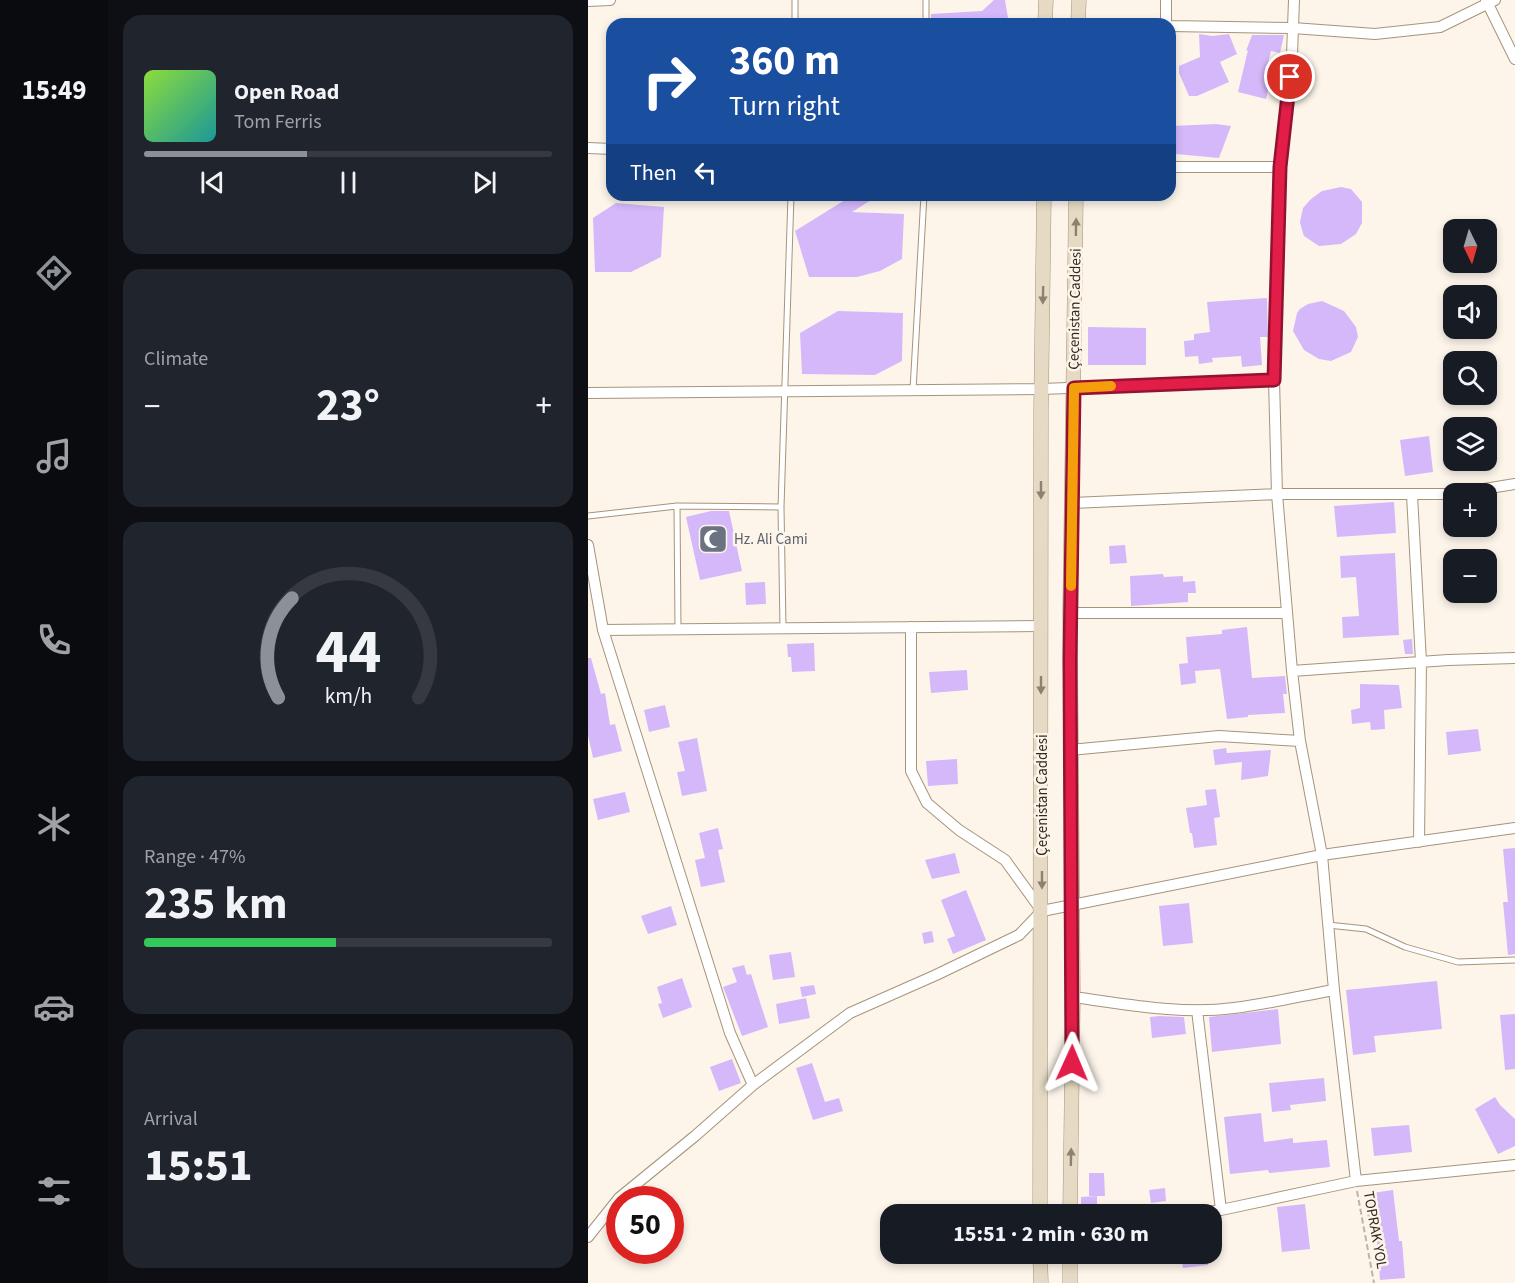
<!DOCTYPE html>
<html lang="en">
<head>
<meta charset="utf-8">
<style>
  :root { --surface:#171b24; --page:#20242c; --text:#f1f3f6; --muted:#9ea1a6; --line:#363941; --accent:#8c9099 }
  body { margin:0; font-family:"Source Sans 3",sans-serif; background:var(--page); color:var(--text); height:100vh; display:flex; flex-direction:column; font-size:22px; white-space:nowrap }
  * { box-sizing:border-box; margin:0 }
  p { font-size:20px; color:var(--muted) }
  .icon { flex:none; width:33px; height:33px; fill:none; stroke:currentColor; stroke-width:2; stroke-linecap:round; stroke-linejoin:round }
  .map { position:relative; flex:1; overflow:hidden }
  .drawer { display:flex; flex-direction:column; gap:15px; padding:15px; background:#0d0f14; width:480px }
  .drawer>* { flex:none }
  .guide { position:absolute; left:18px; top:18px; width:570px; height:183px; border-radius:18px; box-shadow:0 3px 9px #0003; background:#1a4fa0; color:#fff; overflow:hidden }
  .needle { width:39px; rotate:175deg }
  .fabs { position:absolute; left:855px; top:219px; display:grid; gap:12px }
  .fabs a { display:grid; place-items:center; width:54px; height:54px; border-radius:12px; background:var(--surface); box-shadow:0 3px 9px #0003; font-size:30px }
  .speed { position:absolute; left:18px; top:1186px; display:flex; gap:12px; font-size:30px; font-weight:700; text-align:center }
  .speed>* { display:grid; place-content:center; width:78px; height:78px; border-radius:50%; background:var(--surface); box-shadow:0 3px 9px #0003; line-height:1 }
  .speed .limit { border:9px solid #d22; background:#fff; color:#111 }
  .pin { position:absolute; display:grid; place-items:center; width:51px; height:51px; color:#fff; margin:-26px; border:3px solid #fff; border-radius:50%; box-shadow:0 2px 6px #0007 }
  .me { position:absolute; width:66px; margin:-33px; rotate:1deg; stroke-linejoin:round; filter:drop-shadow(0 0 4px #0008) }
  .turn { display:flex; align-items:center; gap:21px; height:126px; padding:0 24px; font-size:27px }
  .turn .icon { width:78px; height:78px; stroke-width:2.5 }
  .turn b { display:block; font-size:42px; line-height:51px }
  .then { display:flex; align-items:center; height:57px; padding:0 24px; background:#0003; gap:12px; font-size:22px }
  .big { font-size:45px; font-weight:700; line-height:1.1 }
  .drawer .widget { flex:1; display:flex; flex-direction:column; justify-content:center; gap:9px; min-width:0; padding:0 21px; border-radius:18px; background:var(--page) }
  .drawer .dial { align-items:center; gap:0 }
  .dial svg { height:156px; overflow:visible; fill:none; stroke:var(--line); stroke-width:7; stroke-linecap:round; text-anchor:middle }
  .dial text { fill:var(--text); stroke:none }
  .song { display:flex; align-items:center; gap:18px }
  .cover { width:72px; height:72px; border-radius:9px; background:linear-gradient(135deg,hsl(90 70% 55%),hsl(180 70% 35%)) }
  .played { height:6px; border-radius:3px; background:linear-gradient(90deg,var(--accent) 40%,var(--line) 40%) }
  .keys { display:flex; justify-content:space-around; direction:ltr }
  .heat { display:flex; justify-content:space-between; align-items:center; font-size:33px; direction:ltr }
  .charge { height:9px; border-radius:4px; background:linear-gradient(90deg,#34c759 47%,var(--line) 0) }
  .trip { position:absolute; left:292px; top:1204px; width:342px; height:60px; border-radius:18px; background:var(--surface); box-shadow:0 3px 9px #0003; font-weight:700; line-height:60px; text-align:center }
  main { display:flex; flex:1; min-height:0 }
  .tab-bar { display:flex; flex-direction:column; width:108px; justify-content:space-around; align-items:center; background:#090b0e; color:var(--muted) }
  .tab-bar .icon { width:42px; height:42px }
  .tab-bar .active { color:var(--accent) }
  .tab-bar b { font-size:27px; color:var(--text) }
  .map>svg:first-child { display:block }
  .building { fill:#d5b8fa }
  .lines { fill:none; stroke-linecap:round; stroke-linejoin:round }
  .lane-casing { stroke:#a69479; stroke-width:7 }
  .street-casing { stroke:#a69479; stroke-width:12 }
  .secondary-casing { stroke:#a69479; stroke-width:15 }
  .path { stroke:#bdb5aa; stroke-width:2; stroke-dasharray:6 3; stroke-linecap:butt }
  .lane { stroke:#fff; stroke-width:5 }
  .street { stroke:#fff; stroke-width:10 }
  .secondary { stroke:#e6dac4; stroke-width:14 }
  .oneway { fill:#8c8272 }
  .route-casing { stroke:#92132f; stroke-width:15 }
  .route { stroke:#e11d48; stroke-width:10 }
  .slow { stroke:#f59e0b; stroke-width:10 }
  .labels { text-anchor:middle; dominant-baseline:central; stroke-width:5; stroke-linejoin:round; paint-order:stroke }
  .street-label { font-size:15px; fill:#322a1f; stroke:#fdf5ea }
  .worship-label { font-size:15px; fill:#5b616d; stroke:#fdf5ea; text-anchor:start }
</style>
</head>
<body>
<main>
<nav class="tab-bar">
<b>15:49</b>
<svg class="icon active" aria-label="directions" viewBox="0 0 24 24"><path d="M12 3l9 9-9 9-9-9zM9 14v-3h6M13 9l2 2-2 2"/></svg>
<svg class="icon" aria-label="music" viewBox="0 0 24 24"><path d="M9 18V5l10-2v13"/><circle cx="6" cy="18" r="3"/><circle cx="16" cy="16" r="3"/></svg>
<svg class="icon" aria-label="phone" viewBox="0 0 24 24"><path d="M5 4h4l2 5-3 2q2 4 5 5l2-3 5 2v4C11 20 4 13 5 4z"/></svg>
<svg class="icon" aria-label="climate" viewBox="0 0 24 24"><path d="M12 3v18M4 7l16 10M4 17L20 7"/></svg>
<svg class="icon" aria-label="car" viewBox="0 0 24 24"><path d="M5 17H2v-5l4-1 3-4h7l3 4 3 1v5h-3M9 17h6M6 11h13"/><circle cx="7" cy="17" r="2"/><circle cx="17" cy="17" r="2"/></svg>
<svg class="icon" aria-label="filters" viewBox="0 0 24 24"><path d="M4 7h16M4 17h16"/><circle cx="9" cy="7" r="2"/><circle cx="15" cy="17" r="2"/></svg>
</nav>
<section class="drawer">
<div class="widget">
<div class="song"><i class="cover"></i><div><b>Open Road</b><p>Tom Ferris</p></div></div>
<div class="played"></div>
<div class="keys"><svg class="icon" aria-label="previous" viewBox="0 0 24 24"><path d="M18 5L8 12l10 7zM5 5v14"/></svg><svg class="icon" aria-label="pause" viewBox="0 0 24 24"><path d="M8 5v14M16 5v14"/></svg><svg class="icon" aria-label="next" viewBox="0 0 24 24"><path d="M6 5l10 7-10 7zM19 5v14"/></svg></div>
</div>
<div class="widget"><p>Climate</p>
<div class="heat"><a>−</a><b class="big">23°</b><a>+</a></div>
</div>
<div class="widget dial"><svg viewBox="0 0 100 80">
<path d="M14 69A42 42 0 1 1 86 69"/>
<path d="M14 69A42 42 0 0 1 21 18" stroke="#8c9099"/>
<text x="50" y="56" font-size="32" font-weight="700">44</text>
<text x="50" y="72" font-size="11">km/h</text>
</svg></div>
<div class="widget"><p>Range · 47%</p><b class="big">235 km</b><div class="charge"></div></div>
<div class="widget"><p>Arrival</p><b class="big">15:51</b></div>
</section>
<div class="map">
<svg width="927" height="1283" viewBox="0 0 927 1283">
  <rect width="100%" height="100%" fill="#fdf5ea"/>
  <path class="building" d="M406 0H417L421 24H343V14L394 11Z
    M611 34 624 36 641 34 649 54 632 62 641 82 609 96H601L591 73V66L612 57Z
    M664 35H696L692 53 683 51 677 75 683 77 678 99 650 92 660 50 658 51Z
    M628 124 643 126 631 158 588 154 584 126Z
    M753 187 763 189 774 202V223L768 234 753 244 731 246 716 236 714 230 712 222 715 208 723 199 734 191Z
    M265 195H291L264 212 316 214 314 259 292 271 269 277H221L207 231Z
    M28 203 76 207 73 257 43 272H7L5 218Z
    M679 298 680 337H672L674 365 654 367 653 356 624 358 625 362 611 364 610 356 597 357 596 341 606 340V334L622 332 619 302Z
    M734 301 756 311 768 327 770 337 763 352 743 361 731 359 716 350 705 331 709 313 712 309 720 304Z
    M250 311 315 313 314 361 287 375 214 374 212 333Z
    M500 327 558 328V365H500Z
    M841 436 845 472 817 476 812 440Z
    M806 502 808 533 749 537 746 506Z
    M123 511H141L154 571 112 580 98 517Z
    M537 545 539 563 522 564 521 546Z
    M807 553 811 635 755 638 754 617 771 616 768 577 753 578 752 556Z
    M575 574 576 577 595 576V582L607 581 608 593H600V602L543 606 542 576Z
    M177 582 178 604 158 605 157 583Z
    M659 627 664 678 697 676 699 694H695L697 713 660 715V717L639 719 632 669 607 671 608 683 593 685 591 664 600 663 598 637 634 634V630Z
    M824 639 825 654H817L815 640Z
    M226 643 227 671 204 672 203 657H200L199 644Z
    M0 658H3L13 694 17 693 22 725 27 724 34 751 5 758 0 735Z
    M379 670 380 690 343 693 341 672Z
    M772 684 811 685 814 708 796 710 797 729 783 730 782 722 764 724 763 710 772 708Z
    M77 705 82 727 61 732 56 710Z
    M890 729 893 751 860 755 858 732Z
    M109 738 119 791 94 796 89 772 97 771 90 742Z
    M638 748 639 753 683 750 680 776 653 780 654 762 627 765 625 750Z
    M369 759 370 784 340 786 338 761Z
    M628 789 632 817 626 818 629 845 606 848 604 833H602L598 808 619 805 617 790Z
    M37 792 42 812 10 820 5 799Z
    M130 828 135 849 130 850 137 882 113 887 107 860 117 858 111 833Z
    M927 848V954L920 955 915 902H920L915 849Z
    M367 853 372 873 344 879 337 860Z
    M378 890 398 940 365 954 359 939 367 936 353 900Z
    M601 903 605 943 575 946 571 906Z
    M83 906 89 925 60 934 53 916Z
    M344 931 346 942 336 944 334 933Z
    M203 952 207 977 185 980 181 955Z
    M156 965 159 975 163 974 180 1027 154 1036 135 987 149 982 144 968Z
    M94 978 104 1007 75 1018 70 1004 74 1003 69 987Z
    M849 981 854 1029 786 1036 788 1052 765 1055 758 990Z
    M226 985 228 994 214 997 212 987Z
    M218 998 222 1018 191 1024 188 1004Z
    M690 1009 693 1044 624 1052 621 1017Z
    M927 1014V1069L917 1070 912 1015Z
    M571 1016 596 1017 598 1034 564 1038 562 1017Z
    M144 1059 153 1083 131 1091 122 1067Z
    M224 1063 237 1102 251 1098 255 1111 225 1120 208 1068Z
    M736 1078 738 1101 702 1105 703 1110 684 1112 681 1083Z
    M907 1097 912 1105 927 1119V1146L910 1154 887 1109Z
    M673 1113 676 1142 705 1138V1143L739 1140 742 1167 681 1173 680 1170 642 1174 636 1117Z
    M821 1125 824 1152 786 1156 783 1128Z
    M501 1173H516L517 1196H501Z
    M577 1188 578 1201 563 1203 561 1190Z
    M805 1190 811 1241H814L817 1278 792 1280 788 1228 781 1229 777 1194Z
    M509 1196V1207H493V1197Z
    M717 1204 722 1249 694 1252 689 1207Z
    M593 1254H619L620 1265 595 1268Z"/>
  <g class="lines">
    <g class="lane-casing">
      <path id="lane" d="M207 24V0
        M338 24V0
        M325 390 336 195
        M89 506 90 629
        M0 516 89 506 193 507
        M195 628 193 507 203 195
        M740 925 778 929 817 947 870 962 927 960"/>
    </g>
    <g class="street-casing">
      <path id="street" d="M578 0V24
        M706 0 704 55 692 167 686 380 689 494 704 671 712 741 734 855 746 990 768 1181
        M898 0 927 59
        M0 1 22 0
        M582 26 705 28 787 34 852 27 907 0
        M0 148 24 149
        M582 167H692
        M0 393 454 389 686 380
        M866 494 927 484
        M824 495 833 662 831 842
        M484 503 689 494H866
        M0 545 15 630 142 1033 165 1085
        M482 613H698
        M323 627V771L339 803 371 830 417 860 454 911
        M15 630 453 626
        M704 671 860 660 927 658
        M482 750 631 736 712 741
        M485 997C538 1004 592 1015 646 1008 679 1004 713 996 746 990
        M609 1010 633 1210
        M600 1215 633 1210 768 1181 927 1165
        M0 1237 31 1198 107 1136 165 1085 262 1013 348 975 431 935 454 911 734 855 927 828"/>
    </g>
    <g class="secondary-casing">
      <path id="secondary" d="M457 24 458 0
        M490 24 491 0
        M452 1215 453 410 456 195
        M482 1215 485 997 482 613 488 195
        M452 1254 453 1283
        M482 1254V1283"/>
    </g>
    <path class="path" d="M769 1191 786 1283"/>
    <use href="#lane" class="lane"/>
    <use href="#street" class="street"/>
    <use href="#secondary" class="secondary"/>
  </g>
  <defs><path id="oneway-solid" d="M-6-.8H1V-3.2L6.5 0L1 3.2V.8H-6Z" transform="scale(1.5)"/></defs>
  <g class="oneway">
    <use href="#oneway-solid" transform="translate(488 227) rotate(-89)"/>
    <use href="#oneway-solid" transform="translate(455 295) rotate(91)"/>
    <use href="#oneway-solid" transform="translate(453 490) rotate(90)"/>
    <use href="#oneway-solid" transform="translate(453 685) rotate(90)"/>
    <use href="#oneway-solid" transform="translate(454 880) rotate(90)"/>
    <use href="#oneway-solid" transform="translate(483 1157) rotate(-89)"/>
  </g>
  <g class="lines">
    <g class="route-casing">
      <path id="route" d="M484 1063 482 659 486 388 686 380 692 167 702 77"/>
    </g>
    <use href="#route" class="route"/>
    <path class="slow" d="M483 586 486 388 523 386"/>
  </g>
  <defs>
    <g id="mosque-square" transform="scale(1.5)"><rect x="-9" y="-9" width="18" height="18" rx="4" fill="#6b7280" stroke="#fdf5ea"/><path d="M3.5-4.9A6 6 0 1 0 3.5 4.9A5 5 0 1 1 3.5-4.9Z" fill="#fff"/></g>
  </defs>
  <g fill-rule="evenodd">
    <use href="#mosque-square" x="125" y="539"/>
  </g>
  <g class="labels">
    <g class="street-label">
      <text transform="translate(487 309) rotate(-89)">Çeçenistan Caddesi</text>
      <text transform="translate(454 795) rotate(-90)">Çeçenistan Caddesi</text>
      <text transform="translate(787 1230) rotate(80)">TOPRAK YOL</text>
    </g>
    <g class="worship-label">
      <text x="146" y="539">Hz. Ali Cami</text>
    </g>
  </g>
</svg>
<div class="fabs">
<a><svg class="needle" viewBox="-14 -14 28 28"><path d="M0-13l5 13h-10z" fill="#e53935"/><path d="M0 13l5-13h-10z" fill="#9ea1a6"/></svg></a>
<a><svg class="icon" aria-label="sound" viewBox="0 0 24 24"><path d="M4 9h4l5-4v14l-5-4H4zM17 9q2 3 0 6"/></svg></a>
<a><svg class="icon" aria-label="search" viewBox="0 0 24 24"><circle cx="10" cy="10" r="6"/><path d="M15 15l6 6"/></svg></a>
<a><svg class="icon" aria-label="layers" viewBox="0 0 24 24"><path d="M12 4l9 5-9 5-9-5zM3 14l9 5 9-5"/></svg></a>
<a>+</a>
<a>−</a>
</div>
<div class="speed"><div class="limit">50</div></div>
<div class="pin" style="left:702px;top:77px;background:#d93025"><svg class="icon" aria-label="arrive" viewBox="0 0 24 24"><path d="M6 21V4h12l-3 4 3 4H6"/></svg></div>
<svg class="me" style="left:484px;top:1063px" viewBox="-20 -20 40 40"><path d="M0-17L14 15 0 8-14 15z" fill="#e11d48" stroke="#fff" stroke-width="4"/></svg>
<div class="trip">15:51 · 2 min · 630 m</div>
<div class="guide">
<div class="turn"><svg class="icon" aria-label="right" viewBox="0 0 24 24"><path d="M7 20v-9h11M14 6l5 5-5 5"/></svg><div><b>360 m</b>Turn right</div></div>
<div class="then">Then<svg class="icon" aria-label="left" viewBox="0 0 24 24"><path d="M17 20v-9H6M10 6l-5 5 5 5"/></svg></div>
</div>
</div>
</main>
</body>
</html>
